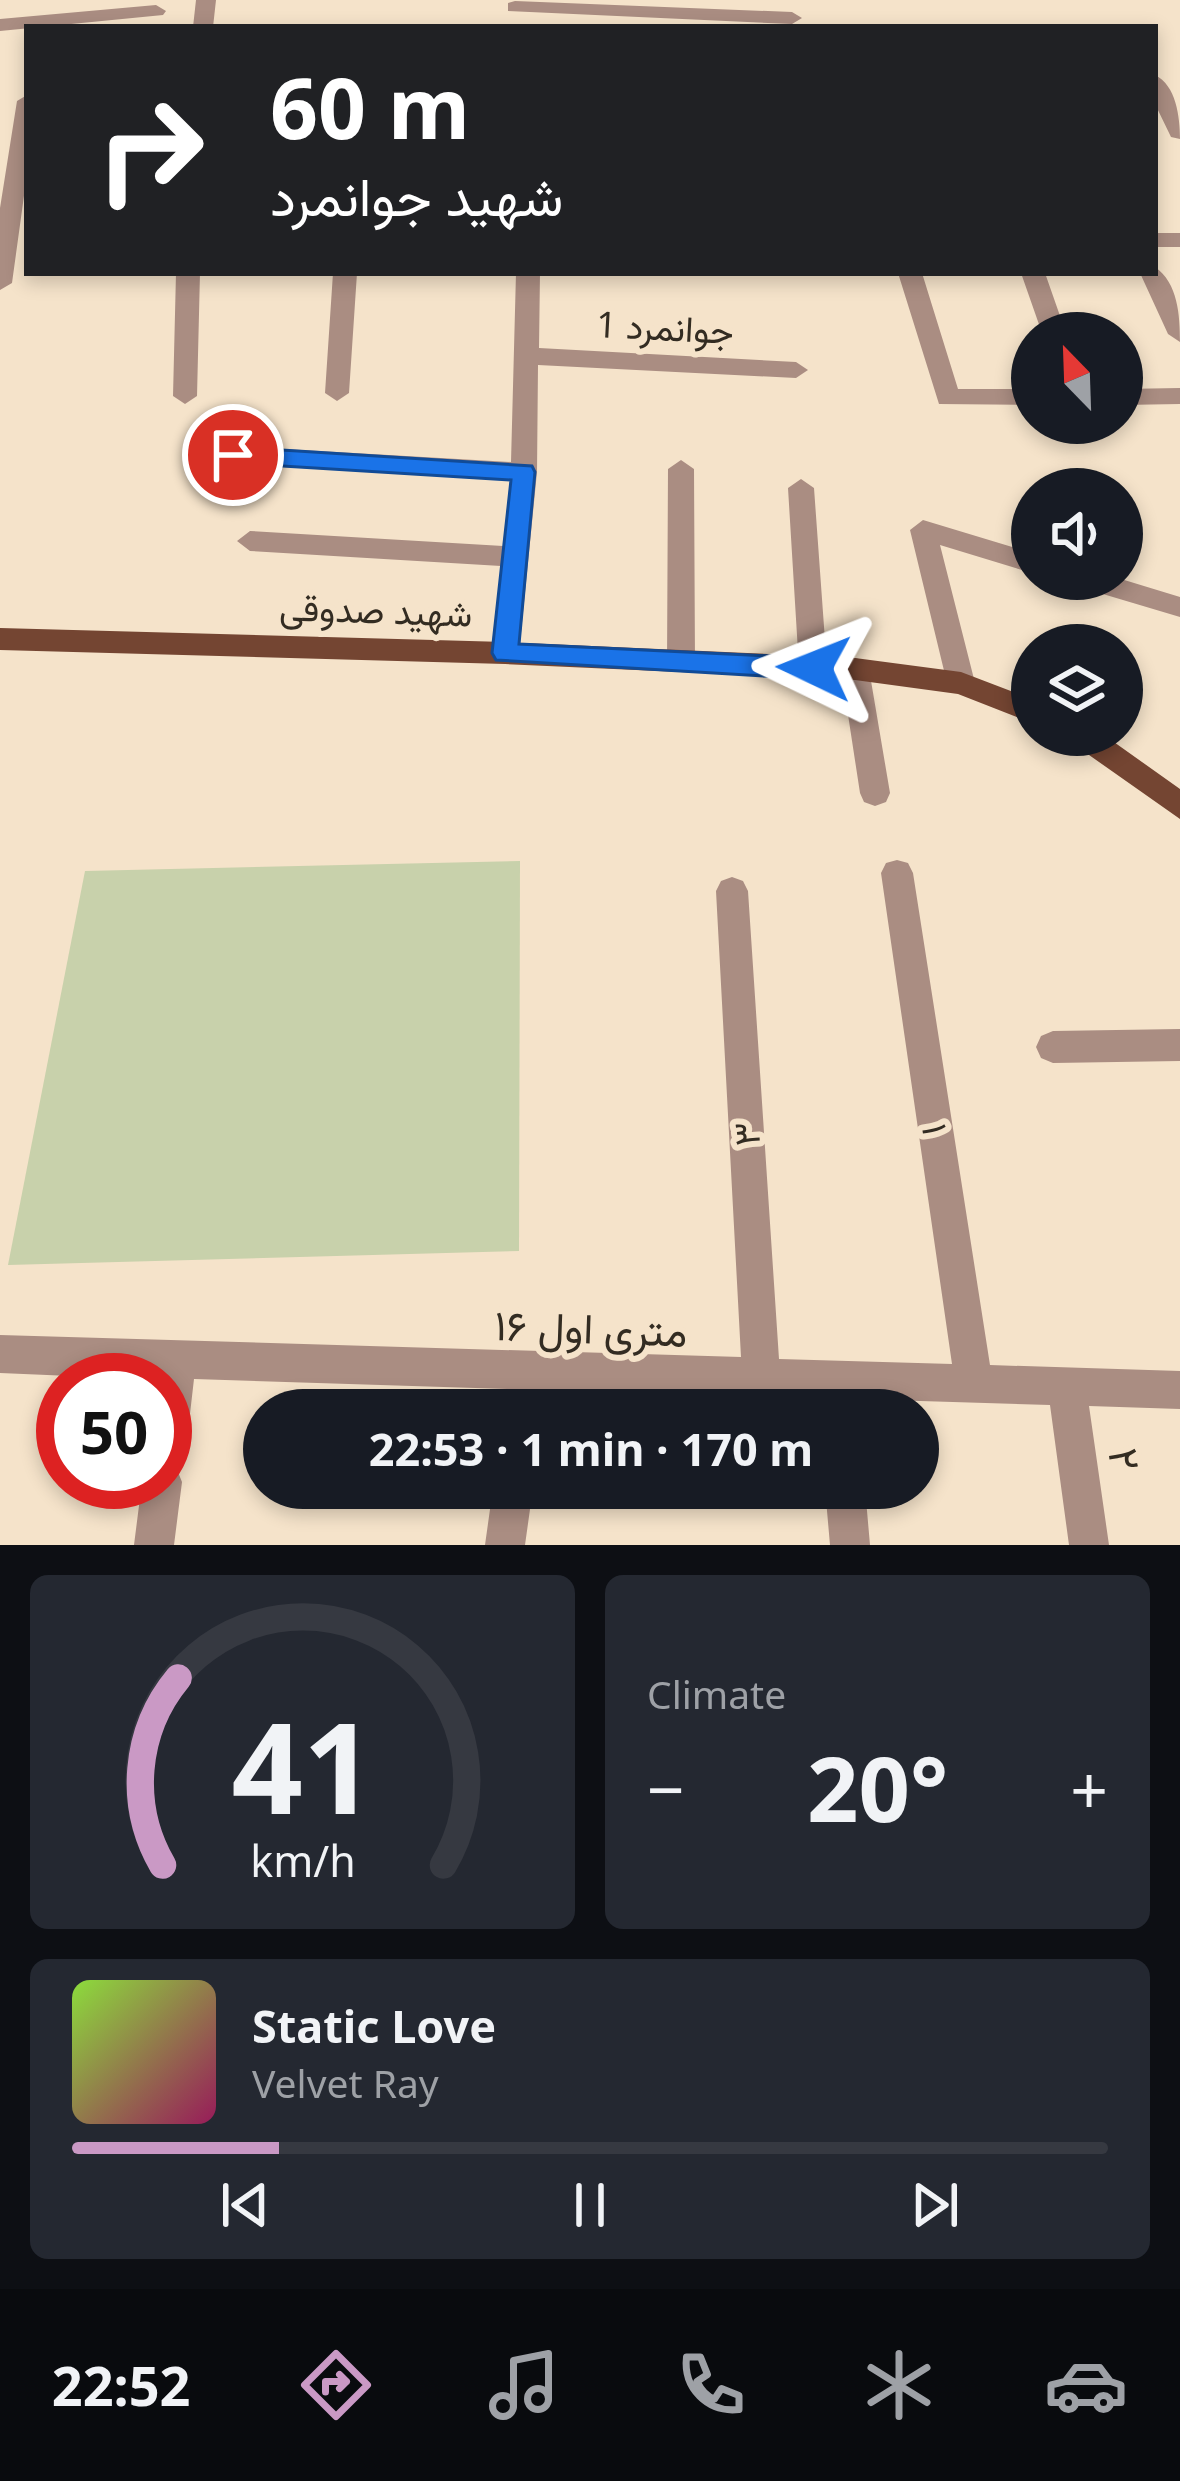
<!DOCTYPE html>
<html lang="en">
<head>
<meta charset="utf-8">
<style>
  :root { --surface:#171b24; --page:#242831; --text:#f1f3f6; --muted:#9ea1a6; --line:#363941; --accent:#ca99c5 }
  body { margin:0; font-family:"Noto Sans",Vazirmatn,sans-serif; background:var(--page); color:var(--text); height:100vh; display:flex; flex-direction:column; font-size:45px; white-space:nowrap }
  * { box-sizing:border-box; margin:0 }
  p { font-size:39px; color:var(--muted) }
  .icon { flex:none; width:66px; height:66px; fill:none; stroke:currentColor; stroke-width:2; stroke-linecap:round; stroke-linejoin:round }
  .map { position:relative; height:1545px; overflow:hidden }
  .side { display:flex; flex-direction:column; gap:30px; padding:30px; background:#0d0f14; flex:1 }
  .side>* { flex:none }
  .guide { position:absolute; left:24px; top:24px; width:1134px; height:252px; border-radius:0px; box-shadow:0 6px 18px #0003; background:#202124; color:#fff; overflow:hidden }
  .needle { width:78px; rotate:337deg }
  .controls { position:absolute; left:1011px; top:312px; display:grid; gap:24px }
  .controls a { display:grid; place-items:center; width:132px; height:132px; border-radius:50%; background:var(--surface); box-shadow:0 6px 18px #0003; font-size:60px }
  .speed { position:absolute; left:36px; top:1353px; display:flex; gap:24px; font-size:60px; font-weight:700; text-align:center }
  .speed>* { display:grid; place-content:center; width:156px; height:156px; border-radius:50%; background:var(--surface); box-shadow:0 6px 18px #0003; line-height:1 }
  .speed .limit { border:18px solid #d22; background:#fff; color:#111 }
  .pin { position:absolute; display:grid; place-items:center; width:102px; height:102px; color:#fff; margin:-51px; border:6px solid #fff; border-radius:50%; box-shadow:0 3px 12px #0007 }
  .me { position:absolute; width:132px; margin:-66px; rotate:272deg; stroke-linejoin:round; filter:drop-shadow(0 0 9px #0008) }
  .turn { display:flex; align-items:center; gap:42px; height:252px; padding:0 48px; font-size:54px }
  .turn .icon { width:156px; height:156px; stroke-width:2.5 }
  .turn b { display:block; font-size:84px; line-height:102px }
  .big { font-size:90px; font-weight:700; line-height:1.1 }
  .side .widget { flex:1; display:flex; flex-direction:column; justify-content:center; gap:18px; min-width:0; padding:0 42px; border-radius:18px; background:var(--page) }
  .side .dial { align-items:center; gap:0 }
  .dial svg { height:312px; overflow:visible; fill:none; stroke:var(--line); stroke-width:7; stroke-linecap:round; text-anchor:middle }
  .dial text { fill:var(--text); stroke:none }
  .song { display:flex; align-items:center; gap:36px }
  .cover { width:144px; height:144px; border-radius:18px; background:linear-gradient(135deg,hsl(90 70% 55%),hsl(330 70% 35%)) }
  .played { height:12px; border-radius:6px; background:linear-gradient(90deg,var(--accent) 20%,var(--line) 20%) }
  .keys { display:flex; justify-content:space-around; direction:ltr }
  .heat { display:flex; justify-content:space-between; align-items:center; font-size:66px; direction:ltr }
  .side .tiles { flex:1; display:grid; gap:30px; grid-template-columns:1fr 1fr }
  .widget:last-child { grid-column:span 2 }
  .trip { position:absolute; left:243px; top:1389px; width:696px; height:120px; border-radius:60px; background:var(--surface); box-shadow:0 6px 18px #0003; font-weight:700; line-height:120px; text-align:center }
  .dock { display:flex; height:192px; justify-content:space-around; align-items:center; background:#090b0e; color:var(--muted) }
  .dock .icon { width:84px; height:84px }
  .dock .current { color:var(--accent) }
  .dock b { font-size:54px; color:var(--text) }
  .map>svg:first-child { display:block }
  .green { fill:#c8d1ab }
  .lines { fill:none; stroke-linecap:round; stroke-linejoin:round }
  .minor { fill:#aa8d82; fill-rule:evenodd }
  .major { fill:#744532; fill-rule:evenodd }
  .route { fill:#1a73e8; stroke:#114b97; stroke-width:3 }
  .labels { text-anchor:middle; dominant-baseline:central; stroke-width:12; stroke-linejoin:round; paint-order:stroke }
  .street-label { font-size:36px; fill:#332c22; stroke:#f5e3ca }
  .near-street-label { font-size:42px; fill:#332c22; stroke:#f5e3ca }
</style>
</head>
<body>
<div class="map">
<svg width="1180" height="1545" viewBox="0 0 1180 1545">
  <rect width="100%" height="100%" fill="#f5e3ca"/>
  <path class="green" d="M520 861 519 1251 8 1265 85 871Z"/>
  <g class="lines">
    <path class="minor" d="M196 0H216L213 27H193Z
      M515 1 792 12 802 18 792 24 508 11V3Z
      M156 5 166 11 163 15 0 31V19Z
      M1155 75C1176 85 1180 117 1180 139L1171 137 1155 104Z
      M27 95V174L12 283 0 290V208L17 101Z
      M1155 233H1180V247H1155Z
      M1155 267C1178 283 1180 315 1180 342L1168 334 1140 273H1155Z
      M176 273H200L197 396 185 404 173 396Z
      M333 273H357L349 393 337 401 325 393Z
      M516 273H540L539 348 796 362 808 370 796 378 538 365 537 472 519 653 505 664 491 653 501 566 250 551 237 541 250 531 503 546 510 480 233 464 220 455 233 446 511 462Z
      M898 273H922L958 389H1032V405L939 404Z
      M1021 273H1045L1066 333H1042Z
      M1180 388V404L1122 405V389Z
      M681 460 694 469 695 664 691 672H671L667 664 668 469Z
      M801 479 814 488 827 668 823 676H803L799 668 788 488Z
      M923 520 1032 553V573L940 545 975 683 971 691H951L947 683 910 530Z
      M1072 579H1121L1180 597V617L1076 586Z
      M855 658 865 661 869 669 890 793 886 802 875 806 864 802 860 793 841 669 845 661Z
      M897 860 908 863 913 873 990 1365 1180 1371V1409L1089 1406 1109 1545H1069L1050 1405 855 1399 856 1410H818L816 1398 546 1390 543 1410H505L507 1389 194 1379 185 1457 178 1472 182 1482 174 1545H134L142 1482H165V1380L0 1373V1335L741 1357 716 891 721 881 732 877 743 881 748 891 779 1359 952 1364 881 873 886 863Z
      M1180 1029V1061L1053 1063 1041 1058 1036 1047 1041 1036 1053 1031Z
      M493 1488H533L525 1545H485Z
      M825 1488H865L870 1545H830Z"/>
    <path class="major" d="M0 628 505 642 855 658 961 672 1032 699V723L958 694 855 680 505 664 0 650Z
      M1067 735H1104L1180 789V819L1072 743Z"/>
  </g>
  <path class="route" d="M233 447 532 466 535 472 519 644 814 658 827 668 814 679 496 660 492 653 511 480 233 463 222 455Z"/>
  <g class="labels">
    <g class="street-label">
      <text transform="translate(665 327) rotate(3)">جوانمرد 1</text>
      <text transform="translate(376 610) rotate(2)">شهید صدوقی</text>
      <text transform="translate(936 1129) rotate(81)">۱</text>
      <text transform="translate(746 1134) rotate(-93)">۳</text>
    </g>
    <g class="near-street-label">
      <text transform="translate(591 1327) rotate(2)">۱۶ متری اول</text>
      <text transform="translate(1126 1459) rotate(82)">۲</text>
    </g>
  </g>
</svg>
<div class="controls">
<a><svg class="needle" viewBox="-14 -14 28 28"><path d="M0-13l5 13h-10z" fill="#e53935"/><path d="M0 13l5-13h-10z" fill="#9ea1a6"/></svg></a>
<a><svg class="icon" aria-label="sound" viewBox="0 0 24 24"><path d="M4 9h4l5-4v14l-5-4H4zM17 9q2 3 0 6"/></svg></a>
<a><svg class="icon" aria-label="layers" viewBox="0 0 24 24"><path d="M12 4l9 5-9 5-9-5zM3 14l9 5 9-5"/></svg></a>
</div>
<div class="speed"><div class="limit">50</div></div>
<div class="pin" style="left:233px;top:455px;background:#d93025"><svg class="icon" aria-label="arrive" viewBox="0 0 24 24"><path d="M6 21V4h12l-3 4 3 4H6"/></svg></div>
<svg class="me" style="left:814px;top:668px" viewBox="-20 -20 40 40"><path d="M0-17L14 15 0 8-14 15z" fill="#1a73e8" stroke="#fff" stroke-width="4"/></svg>
<div class="trip">22:53 · 1 min · 170 m</div>
<div class="guide">
<div class="turn"><svg class="icon" aria-label="right" viewBox="0 0 24 24"><path d="M7 20v-9h11M14 6l5 5-5 5"/></svg><div><b>60 m</b>شهید جوانمرد</div></div>
</div>
</div>
<section class="side">
<div class="tiles">
<div class="widget dial"><svg viewBox="0 0 100 80">
<path d="M14 69A42 42 0 1 1 86 69"/>
<path d="M14 69A42 42 0 0 1 18 21" stroke="#ca99c5"/>
<text x="50" y="56" font-size="32" font-weight="700">41</text>
<text x="50" y="72" font-size="11">km/h</text>
</svg></div>
<div class="widget"><p>Climate</p>
<div class="heat"><a>−</a><b class="big">20°</b><a>+</a></div>
</div>
<div class="widget">
<div class="song"><i class="cover"></i><div><b>Static Love</b><p>Velvet Ray</p></div></div>
<div class="played"></div>
<div class="keys"><svg class="icon" aria-label="previous" viewBox="0 0 24 24"><path d="M18 5L8 12l10 7zM5 5v14"/></svg><svg class="icon" aria-label="pause" viewBox="0 0 24 24"><path d="M8 5v14M16 5v14"/></svg><svg class="icon" aria-label="next" viewBox="0 0 24 24"><path d="M6 5l10 7-10 7zM19 5v14"/></svg></div>
</div>
</div>
</section>
<nav class="dock">
<b>22:52</b>
<svg class="icon current" aria-label="directions" viewBox="0 0 24 24"><path d="M12 3l9 9-9 9-9-9zM9 14v-3h6M13 9l2 2-2 2"/></svg>
<svg class="icon" aria-label="music" viewBox="0 0 24 24"><path d="M9 18V5l10-2v13"/><circle cx="6" cy="18" r="3"/><circle cx="16" cy="16" r="3"/></svg>
<svg class="icon" aria-label="phone" viewBox="0 0 24 24"><path d="M5 4h4l2 5-3 2q2 4 5 5l2-3 5 2v4C11 20 4 13 5 4z"/></svg>
<svg class="icon" aria-label="climate" viewBox="0 0 24 24"><path d="M12 3v18M4 7l16 10M4 17L20 7"/></svg>
<svg class="icon" aria-label="car" viewBox="0 0 24 24"><path d="M5 17H2v-5l4-1 3-4h7l3 4 3 1v5h-3M9 17h6M6 11h13"/><circle cx="7" cy="17" r="2"/><circle cx="17" cy="17" r="2"/></svg>
</nav>
</body>
</html>
